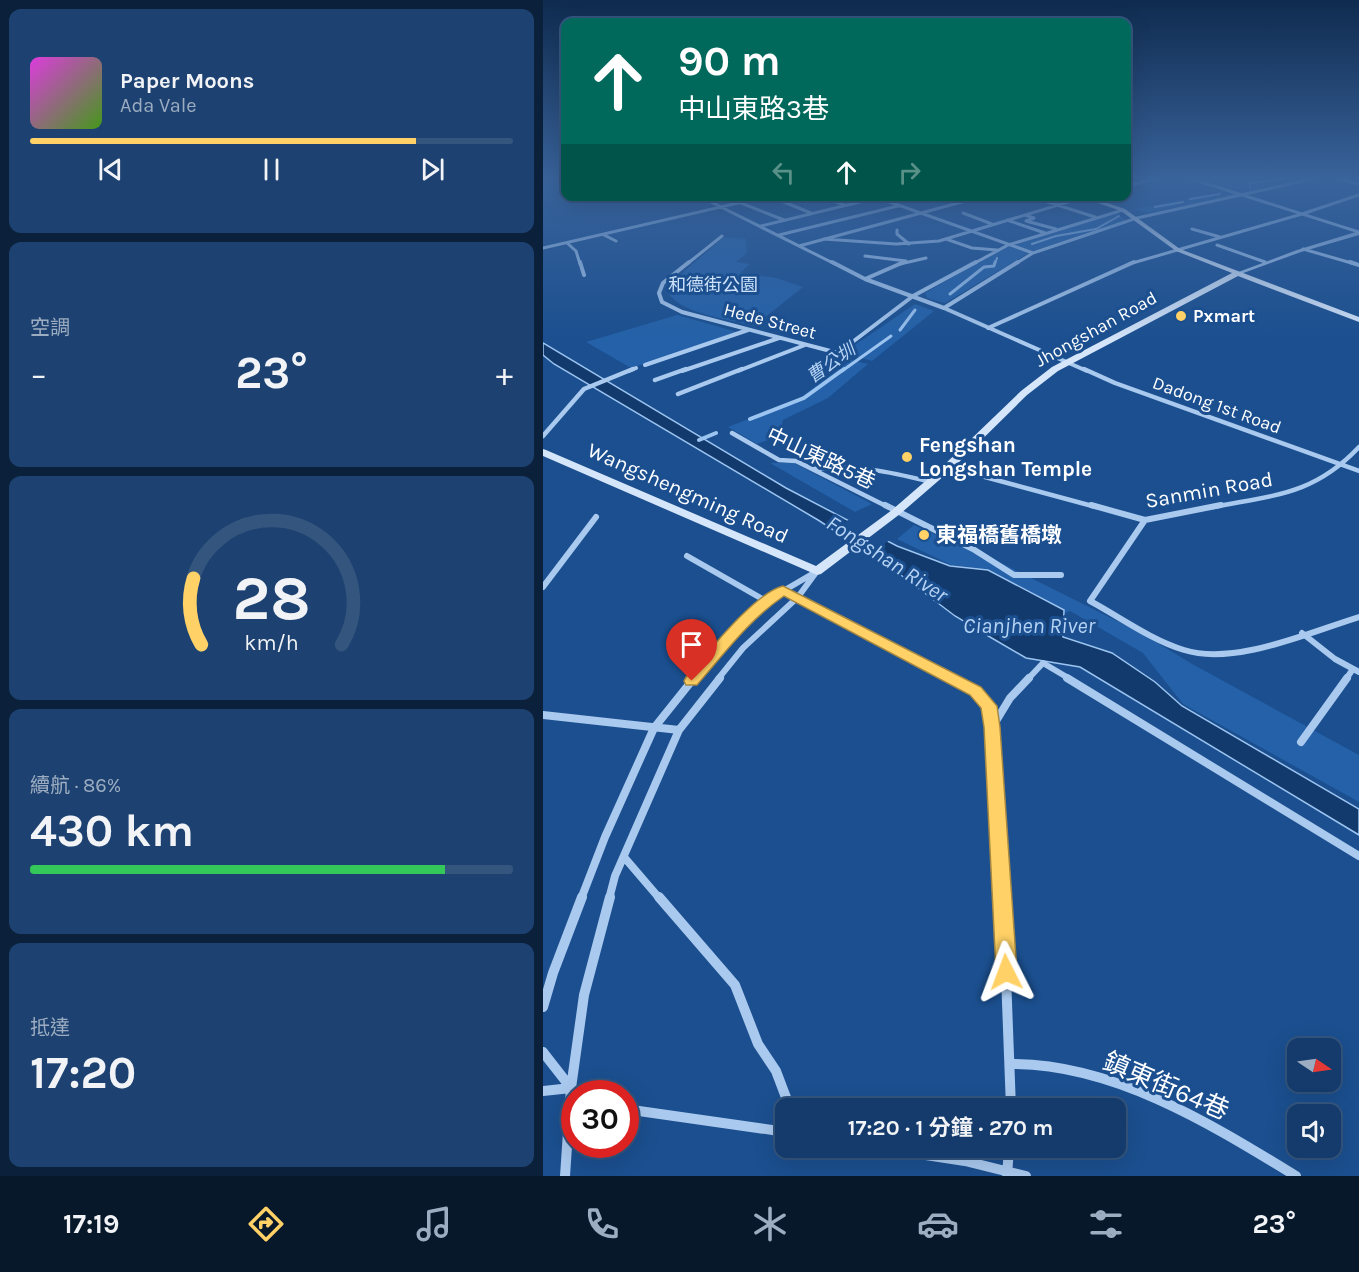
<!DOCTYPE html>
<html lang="zh-TW">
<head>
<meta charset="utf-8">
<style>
  :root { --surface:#143b6b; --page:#1d4271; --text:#f1f3f6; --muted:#9dadc1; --line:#33557e; --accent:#ffd166 }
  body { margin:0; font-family:Karla,"Noto Sans TC",sans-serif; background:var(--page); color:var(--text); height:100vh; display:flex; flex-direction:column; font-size:22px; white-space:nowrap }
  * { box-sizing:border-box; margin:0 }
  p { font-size:20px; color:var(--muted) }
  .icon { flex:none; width:33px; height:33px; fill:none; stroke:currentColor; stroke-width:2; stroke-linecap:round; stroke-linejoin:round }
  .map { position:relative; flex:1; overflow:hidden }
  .details { display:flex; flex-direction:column; gap:9px; padding:9px; background:#0b203b; width:543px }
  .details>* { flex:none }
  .guide { position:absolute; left:18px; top:18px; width:570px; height:183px; border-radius:12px; box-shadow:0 6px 24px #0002,0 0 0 2px var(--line); background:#00695c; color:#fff; overflow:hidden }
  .needle { width:39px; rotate:103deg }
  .controls { position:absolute; left:744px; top:1038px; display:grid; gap:12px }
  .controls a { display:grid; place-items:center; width:54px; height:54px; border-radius:12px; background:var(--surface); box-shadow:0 6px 24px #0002,0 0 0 2px var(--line); font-size:30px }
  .speed { position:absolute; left:18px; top:1080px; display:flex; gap:12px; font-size:30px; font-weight:700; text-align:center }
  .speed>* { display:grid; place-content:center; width:78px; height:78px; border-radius:50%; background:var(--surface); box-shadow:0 6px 24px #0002,0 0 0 2px var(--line); line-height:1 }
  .speed .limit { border:9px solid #d22; background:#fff; color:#111 }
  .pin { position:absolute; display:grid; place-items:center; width:51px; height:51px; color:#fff; margin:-62px -26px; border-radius:50% 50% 50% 0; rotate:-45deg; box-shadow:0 0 6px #0007 }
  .pin .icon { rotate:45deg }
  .me { position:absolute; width:66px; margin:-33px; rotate:357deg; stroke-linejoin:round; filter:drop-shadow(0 0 4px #0008) }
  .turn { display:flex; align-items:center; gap:21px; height:126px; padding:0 18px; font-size:27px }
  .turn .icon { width:78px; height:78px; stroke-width:2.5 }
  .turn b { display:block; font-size:42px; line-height:51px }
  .lanes { display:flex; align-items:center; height:57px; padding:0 18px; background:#0003; justify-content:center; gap:30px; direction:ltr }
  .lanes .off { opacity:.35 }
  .big { font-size:45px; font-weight:700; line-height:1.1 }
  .details .widget { flex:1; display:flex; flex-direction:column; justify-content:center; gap:9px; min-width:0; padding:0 21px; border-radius:12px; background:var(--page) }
  .details .dial { align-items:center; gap:0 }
  .dial svg { height:156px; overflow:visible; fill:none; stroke:var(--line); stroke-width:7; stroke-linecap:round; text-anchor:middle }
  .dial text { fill:var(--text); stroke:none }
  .song { display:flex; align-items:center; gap:18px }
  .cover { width:72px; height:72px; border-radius:9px; background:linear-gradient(135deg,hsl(300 70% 55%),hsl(100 70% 35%)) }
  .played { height:6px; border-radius:3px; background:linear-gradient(90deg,var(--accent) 80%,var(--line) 80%) }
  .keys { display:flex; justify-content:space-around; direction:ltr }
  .heat { display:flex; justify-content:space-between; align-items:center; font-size:33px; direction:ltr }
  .charge { height:9px; border-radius:4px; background:linear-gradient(90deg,#34c759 86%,var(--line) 0) }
  .trip { position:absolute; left:232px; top:1098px; width:351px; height:60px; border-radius:12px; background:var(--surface); box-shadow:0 6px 24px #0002,0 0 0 2px var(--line); font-weight:700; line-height:60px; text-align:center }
  .tab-bar { display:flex; height:96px; justify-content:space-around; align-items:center; background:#08182b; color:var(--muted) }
  .tab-bar .icon { width:42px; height:42px }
  .tab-bar .selected { color:var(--accent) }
  .tab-bar b { font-size:27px; color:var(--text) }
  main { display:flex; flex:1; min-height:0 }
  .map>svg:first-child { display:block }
  .green { fill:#2461a8 }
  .water { fill:#123a6d; stroke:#9cc4f0; stroke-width:1.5 }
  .pier { fill:#1b4f8f }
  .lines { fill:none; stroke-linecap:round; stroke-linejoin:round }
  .stream-far2 { stroke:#9cc4f0; stroke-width:2 }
  .stream-far1 { stroke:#9cc4f0; stroke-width:3 }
  .stream { stroke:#9cc4f0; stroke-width:4 }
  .minor-far5 { stroke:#a9c9ee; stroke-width:3 }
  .minor-far4 { stroke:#a9c9ee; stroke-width:4 }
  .minor-far3 { stroke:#a9c9ee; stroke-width:4.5 }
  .minor-far2 { stroke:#a9c9ee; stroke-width:6 }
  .minor-far1 { stroke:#a9c9ee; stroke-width:8 }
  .minor { stroke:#a9c9ee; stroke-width:10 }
  .tertiary { fill:#a9c9ee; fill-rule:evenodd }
  .secondary { fill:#d6e6fa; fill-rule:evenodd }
  .route { fill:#ffd166; stroke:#a68842; stroke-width:1.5 }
  .poi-dot { fill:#ffd166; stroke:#1b4f8f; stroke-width:2 }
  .labels { text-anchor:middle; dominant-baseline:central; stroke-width:6; stroke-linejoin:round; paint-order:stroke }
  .far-park-label { font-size:18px; fill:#cfe3fa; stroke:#1b4f8f }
  .far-poi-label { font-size:18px; font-weight:bold; fill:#fff; stroke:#1b4f8f; text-anchor:start }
  .far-street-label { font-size:18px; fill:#fff; stroke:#1b4f8f }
  .far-water-label { font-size:18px; font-style:italic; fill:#b5d3f5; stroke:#1b4f8f }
  .poi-label { font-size:21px; font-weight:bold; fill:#fff; stroke:#1b4f8f; text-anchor:start }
  .street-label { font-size:21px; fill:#fff; stroke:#1b4f8f }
  .water-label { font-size:22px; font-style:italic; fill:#b5d3f5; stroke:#1b4f8f }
  .near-street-label { font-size:26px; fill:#fff; stroke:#1b4f8f }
</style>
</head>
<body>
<main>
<section class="details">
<div class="widget">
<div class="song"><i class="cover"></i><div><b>Paper Moons</b><p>Ada Vale</p></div></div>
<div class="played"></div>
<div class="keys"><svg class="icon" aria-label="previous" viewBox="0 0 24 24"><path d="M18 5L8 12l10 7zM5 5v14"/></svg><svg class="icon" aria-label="pause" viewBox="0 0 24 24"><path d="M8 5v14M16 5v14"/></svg><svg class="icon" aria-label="next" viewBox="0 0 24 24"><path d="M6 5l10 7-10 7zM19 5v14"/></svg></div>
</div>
<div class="widget"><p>空調</p>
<div class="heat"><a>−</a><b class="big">23°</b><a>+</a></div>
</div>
<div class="widget dial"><svg viewBox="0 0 100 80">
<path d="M14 69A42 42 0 1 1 86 69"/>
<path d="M14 69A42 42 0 0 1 10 35" stroke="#ffd166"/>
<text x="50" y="56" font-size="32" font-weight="700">28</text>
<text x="50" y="72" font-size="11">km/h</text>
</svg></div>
<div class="widget"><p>續航 · 86%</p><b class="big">430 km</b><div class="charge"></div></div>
<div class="widget"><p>抵達</p><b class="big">17:20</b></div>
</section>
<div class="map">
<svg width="816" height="1176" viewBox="0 0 816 1176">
  <rect width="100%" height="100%" fill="#1b4f8f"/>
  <path class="green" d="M658 179H753L702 192Z
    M682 191 694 195 603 213 591 209Z
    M573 213 583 220 569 227 489 251 402 303 384 298 382 293 461 248Z
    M181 237 203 239 204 253 193 262 207 264 197 273 233 278 260 287 211 326C190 320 124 312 124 286Z
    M372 304 391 311 329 361 300 353Z
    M134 315 198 333 88 368 43 342Z
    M308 360 325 364 285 398 240 420 236 436 214 444 185 427 254 400Z
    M227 463H251L329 504 312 512Z
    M371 525 462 565 598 633 651 665 816 755V802L640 704 600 653 527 611 514 617 478 587 445 569 408 565 354 539Z"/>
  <path class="water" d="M0 343 243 488 354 546 407 566 445 570 521 610 520 637 569 653 612 682 639 706 816 809V835L537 667 483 658 447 637 412 616 346 566 275 520 11 364 0 355Z"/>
  <path class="pier" d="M308 518 348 539 326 556 288 532Z"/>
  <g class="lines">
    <path class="stream-far2" d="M707 187V183L738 179
      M647 199 677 194
      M612 207 640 202
      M489 244 513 236 553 229 576 216
      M452 264 454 258"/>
    <path class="stream-far1" d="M407 294 441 267 451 266 452 262
      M357 330 372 310
      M299 371 348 336"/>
    <path class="stream" d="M207 419 261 398 301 369
      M156 440 173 433"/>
    <path class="minor-far5" d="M649 179 816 232
      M798 179 816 184
      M584 186 611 179
      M156 196 292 264
      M226 196 268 213
      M279 196 301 205
      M330 196 490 253
      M486 196 552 217
      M198 203 241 220
      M420 213 449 224
      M482 215 491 218 483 221 513 229
      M464 220 502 233
      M218 226 333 198
      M649 229 677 237
      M354 230V234L366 244
      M61 235 73 241
      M236 235 355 206
      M281 239 353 244 396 241 545 196
      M403 239 429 248 454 250
      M24 243 33 251 37 264
      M674 245 722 262
      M256 246 441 196
      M0 248 225 196
      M760 249 812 264
      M322 256 363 261
      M144 264 179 236
      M357 264 383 258
      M430 264 465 245 580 210
      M472 264 490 253 594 218 769 179
      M586 264 759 214 816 195"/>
    <path class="minor-far4" d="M37 262 41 275
      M146 262 120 283 116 293 119 302 139 312 295 353 370 296 433 262
      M289 262 322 279 401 308 544 371
      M807 262 816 265
      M322 279 361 262
      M401 308 475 262
      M445 328 591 262
      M102 365 205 330
      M86 371 93 368
      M139 371 236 338
      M195 371 262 345"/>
    <path class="minor-far3" d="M541 369 572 383 816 471
      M112 380 143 369
      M135 394 199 369
      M189 433 236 460 253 461 345 507
      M0 436 41 389 90 369
      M405 467 553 507
      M270 469C317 465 343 471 388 482
      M670 507C731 495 771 495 816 447"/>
    <path class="minor-far2" d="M342 505 430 549 471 575H518
      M548 505 602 520 678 505
      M602 520 547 601C577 617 608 640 641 650 692 666 767 632 816 617
      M144 556 223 601
      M0 587 53 517
      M240 590 410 679
      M759 633 792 659 816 672
      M150 679 174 650 223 601 271 573
      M175 679 200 648 255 597 274 571
      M485 679 500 663 527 679
      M803 679 810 669"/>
    <path class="minor-far1" d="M407 678 432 691 446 706 460 899
      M524 678 816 856
      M0 715 136 730
      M450 726 467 698 486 678
      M758 742 804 678
      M81 857 117 899
      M38 899 62 837 111 728 151 678
      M66 899 72 876 136 730 177 678"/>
    <path class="minor" d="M116 897 192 985 215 1044 233 1071 247 1108
      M460 897 468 1108
      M0 1007 10 973 39 897
      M0 1052 28 1088 39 1094
      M467 1064C570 1063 668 1124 753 1176
      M0 1091 28 1088
      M82 1109 243 1132
      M337 1148 422 1161 483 1176
      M22 1176 28 1088 41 995 67 897
      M464 1176 466 1148"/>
    <path class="tertiary" d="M816 231V235L758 252 695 275 690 274 754 250Z"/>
    <path class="secondary" d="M535 196H544L582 209 637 249 816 317V322L695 276 515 371 484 395 409 469 357 514 278 574 274 575 0 456V449L3 450 273 566 349 510 401 465 478 391 509 367 689 273 633 251 578 211Z"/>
  </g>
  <linearGradient id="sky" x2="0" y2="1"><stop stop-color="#0f2b4f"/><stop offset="0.52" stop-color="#39639b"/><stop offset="1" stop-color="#39639b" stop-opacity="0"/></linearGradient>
  <rect width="816" height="343" fill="url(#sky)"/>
  <path class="route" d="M240 586 438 687 454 706 457 727 474 972 470 979 463 982 456 979 453 972 441 727 438 708 427 695 241 596C207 619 181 654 154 685H143L141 681 143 677C164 654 211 593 240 586Z"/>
  <g class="poi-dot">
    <circle cx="638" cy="316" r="6"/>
    <circle cx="364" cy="457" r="6"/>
    <circle cx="381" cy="535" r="6"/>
  </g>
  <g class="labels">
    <g class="far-park-label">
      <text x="170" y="285">和德街公園</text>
    </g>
    <g class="far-poi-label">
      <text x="650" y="316">Pxmart</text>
    </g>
    <g class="far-street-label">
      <text transform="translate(227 321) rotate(15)">Hede Street</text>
      <text transform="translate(553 329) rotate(-29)">Jhongshan Road</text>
      <text transform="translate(674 405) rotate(20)">Dadong 1st Road</text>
    </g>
    <g class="far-water-label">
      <text transform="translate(288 363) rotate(-35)">曹公圳</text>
    </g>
    <g class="poi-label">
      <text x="376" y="445">Fengshan<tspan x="376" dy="24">Longshan Temple</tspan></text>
      <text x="393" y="535">東福橋舊橋墩</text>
    </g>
    <g class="street-label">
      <text transform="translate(278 458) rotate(25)">中山東路5巷</text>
      <text transform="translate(666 490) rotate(-10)">Sanmin Road</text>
      <text transform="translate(145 493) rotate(24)">Wangshengming Road</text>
    </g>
    <g class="water-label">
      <text transform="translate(344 559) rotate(33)">Fongshan River</text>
      <text x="486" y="626">Cianjhen River</text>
    </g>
    <g class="near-street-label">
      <text transform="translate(623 1086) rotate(23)">鎮東街64巷</text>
    </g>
  </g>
</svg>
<div class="controls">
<a><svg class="needle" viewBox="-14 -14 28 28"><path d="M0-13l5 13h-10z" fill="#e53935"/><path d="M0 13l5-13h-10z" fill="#9dadc1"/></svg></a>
<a><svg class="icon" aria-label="sound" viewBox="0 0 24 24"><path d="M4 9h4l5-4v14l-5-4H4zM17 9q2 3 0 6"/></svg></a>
</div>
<div class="speed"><div class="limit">30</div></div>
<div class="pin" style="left:149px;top:681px;background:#d93025"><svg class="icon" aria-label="arrive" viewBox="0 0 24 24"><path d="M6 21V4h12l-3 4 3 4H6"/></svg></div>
<svg class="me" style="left:463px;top:972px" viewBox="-20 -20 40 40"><path d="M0-17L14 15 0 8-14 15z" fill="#ffd166" stroke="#fff" stroke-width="4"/></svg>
<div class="trip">17:20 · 1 分鐘 · 270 m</div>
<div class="guide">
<div class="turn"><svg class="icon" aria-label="ahead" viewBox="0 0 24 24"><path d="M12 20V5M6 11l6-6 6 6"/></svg><div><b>90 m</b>中山東路3巷</div></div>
<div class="lanes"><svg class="icon off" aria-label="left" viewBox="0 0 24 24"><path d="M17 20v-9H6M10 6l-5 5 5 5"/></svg><svg class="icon" aria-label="ahead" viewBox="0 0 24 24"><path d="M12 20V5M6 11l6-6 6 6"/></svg><svg class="icon off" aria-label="right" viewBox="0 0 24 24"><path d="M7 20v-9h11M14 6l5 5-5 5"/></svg></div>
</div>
</div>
</main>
<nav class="tab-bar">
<b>17:19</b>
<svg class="icon selected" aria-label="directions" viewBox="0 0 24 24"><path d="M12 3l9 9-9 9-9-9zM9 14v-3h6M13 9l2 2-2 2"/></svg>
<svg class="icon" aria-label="music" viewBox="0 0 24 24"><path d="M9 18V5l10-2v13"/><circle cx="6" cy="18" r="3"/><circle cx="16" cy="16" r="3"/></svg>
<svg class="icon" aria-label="phone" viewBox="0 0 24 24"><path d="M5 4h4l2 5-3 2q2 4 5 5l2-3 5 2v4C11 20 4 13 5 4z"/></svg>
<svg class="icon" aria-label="climate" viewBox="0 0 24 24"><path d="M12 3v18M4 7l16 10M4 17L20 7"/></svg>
<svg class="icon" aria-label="car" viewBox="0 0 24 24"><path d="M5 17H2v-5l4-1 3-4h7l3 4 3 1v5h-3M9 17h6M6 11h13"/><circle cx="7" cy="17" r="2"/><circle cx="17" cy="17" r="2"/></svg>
<svg class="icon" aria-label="filters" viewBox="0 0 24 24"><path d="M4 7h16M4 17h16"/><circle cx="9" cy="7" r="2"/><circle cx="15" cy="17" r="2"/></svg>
<b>23°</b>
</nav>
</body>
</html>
